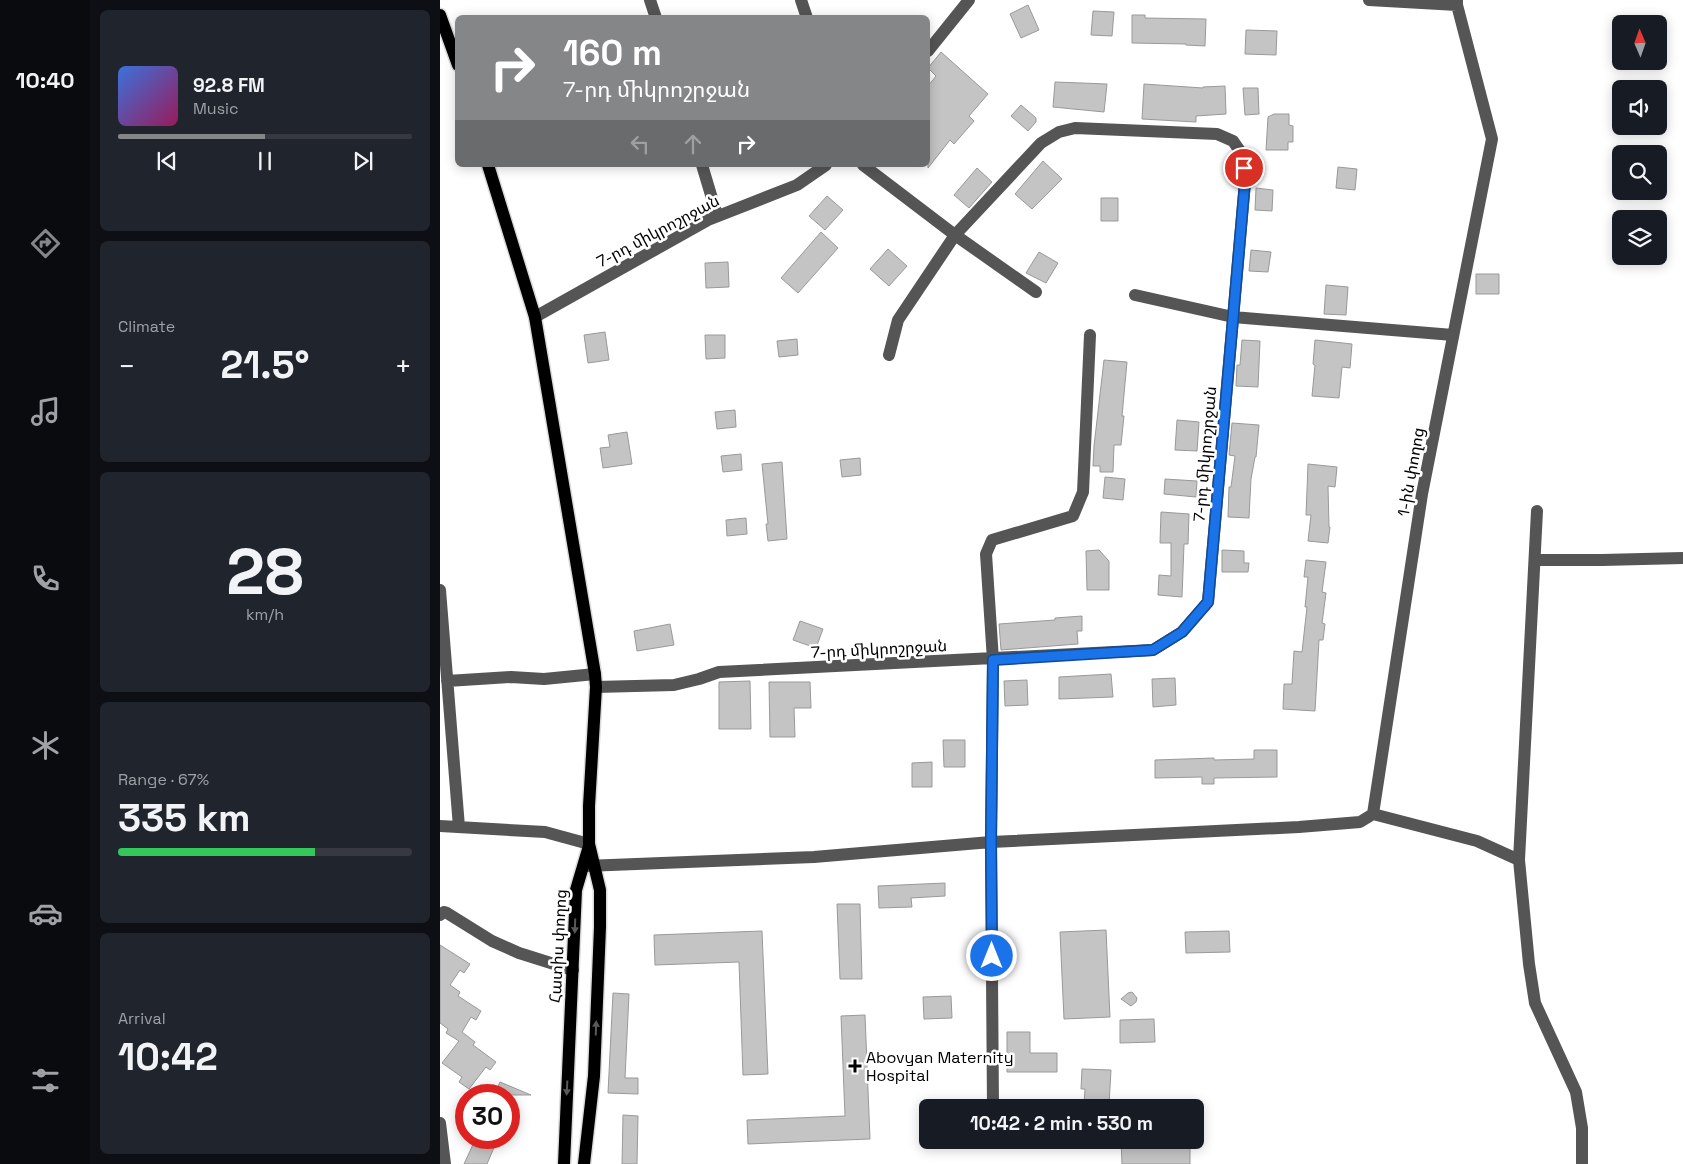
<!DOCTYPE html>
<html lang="en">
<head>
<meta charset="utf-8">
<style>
  :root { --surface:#171b24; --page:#20242c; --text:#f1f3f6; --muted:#9ea1a6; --line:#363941; --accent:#858687 }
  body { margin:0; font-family:"Space Grotesk","Noto Sans Armenian",sans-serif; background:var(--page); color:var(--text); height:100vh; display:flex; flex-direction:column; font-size:19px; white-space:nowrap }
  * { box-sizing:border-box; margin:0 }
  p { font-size:16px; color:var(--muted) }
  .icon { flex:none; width:28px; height:28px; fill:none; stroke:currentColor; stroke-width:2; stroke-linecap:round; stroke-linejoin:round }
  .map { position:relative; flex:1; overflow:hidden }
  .drawer { display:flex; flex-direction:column; gap:10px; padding:10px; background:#0d0f14; width:350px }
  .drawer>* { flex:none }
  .guide { position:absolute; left:15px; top:15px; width:475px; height:152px; border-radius:8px; box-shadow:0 2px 12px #0003; background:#858687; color:#fff; overflow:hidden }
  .needle { width:32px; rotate:358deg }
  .tools { position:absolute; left:1172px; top:15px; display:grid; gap:10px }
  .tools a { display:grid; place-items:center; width:55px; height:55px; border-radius:8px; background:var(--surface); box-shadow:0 2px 12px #0003; font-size:25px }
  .speed { position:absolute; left:15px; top:1084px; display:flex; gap:10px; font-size:25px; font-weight:700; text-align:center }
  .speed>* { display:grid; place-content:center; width:65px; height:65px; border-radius:50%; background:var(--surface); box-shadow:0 2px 12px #0003; line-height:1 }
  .speed .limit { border:8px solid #d22; background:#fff; color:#111 }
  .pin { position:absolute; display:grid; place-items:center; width:42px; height:42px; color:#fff; margin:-21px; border:2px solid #fff; border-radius:50%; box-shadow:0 1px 5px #0007 }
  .me { position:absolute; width:55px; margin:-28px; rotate:0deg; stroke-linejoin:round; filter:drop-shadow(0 0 4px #0008) }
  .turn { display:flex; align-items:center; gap:18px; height:105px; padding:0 25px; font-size:22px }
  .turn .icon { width:65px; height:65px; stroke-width:2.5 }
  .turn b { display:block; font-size:35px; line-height:42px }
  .lanes { display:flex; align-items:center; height:48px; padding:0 25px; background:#0003; justify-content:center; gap:25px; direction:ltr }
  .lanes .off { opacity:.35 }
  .big { font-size:38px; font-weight:700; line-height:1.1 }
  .drawer .widget { flex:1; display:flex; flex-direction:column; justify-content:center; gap:8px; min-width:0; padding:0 18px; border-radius:8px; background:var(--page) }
  .drawer .dial { align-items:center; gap:0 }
  .dial b { font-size:65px; line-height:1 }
  .song { display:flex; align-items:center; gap:15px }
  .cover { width:60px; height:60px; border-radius:8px; background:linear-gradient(135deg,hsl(220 70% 55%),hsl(330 70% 35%)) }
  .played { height:5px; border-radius:2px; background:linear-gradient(90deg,var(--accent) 50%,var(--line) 50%) }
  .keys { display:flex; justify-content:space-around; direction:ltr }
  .heat { display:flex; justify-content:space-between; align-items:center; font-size:28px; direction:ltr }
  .charge { height:8px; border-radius:4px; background:linear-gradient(90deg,#34c759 67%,var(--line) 0) }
  .trip { position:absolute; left:479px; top:1099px; width:285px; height:50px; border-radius:8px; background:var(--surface); box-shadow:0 2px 12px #0003; font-weight:700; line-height:50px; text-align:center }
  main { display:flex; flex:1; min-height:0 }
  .tabs { display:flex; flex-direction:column; width:90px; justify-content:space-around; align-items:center; background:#090b0e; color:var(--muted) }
  .tabs .icon { width:35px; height:35px }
  .tabs .on { color:var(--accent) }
  .tabs b { font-size:22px; color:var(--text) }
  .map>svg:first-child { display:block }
  .building { fill:#c4c4c4; stroke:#999 }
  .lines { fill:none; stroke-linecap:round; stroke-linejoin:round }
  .major-casing { stroke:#dbdbdb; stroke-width:15 }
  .minor { stroke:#555; stroke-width:12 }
  .major { stroke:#000; stroke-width:12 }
  .oneway { fill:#595959 }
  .route-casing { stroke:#114b97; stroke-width:12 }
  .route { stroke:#1a73e8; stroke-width:9 }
  .poi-dot { fill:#000; stroke:#fff; stroke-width:2 }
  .labels { text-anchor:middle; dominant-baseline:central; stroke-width:5; stroke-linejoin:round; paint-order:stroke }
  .street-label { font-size:16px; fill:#000; stroke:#fff }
  .poi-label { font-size:16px; fill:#000; stroke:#fff; text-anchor:start }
</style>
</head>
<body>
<main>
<nav class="tabs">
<b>10:40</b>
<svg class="icon on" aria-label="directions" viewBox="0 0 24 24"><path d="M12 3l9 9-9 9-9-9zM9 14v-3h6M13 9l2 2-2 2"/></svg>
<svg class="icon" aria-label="music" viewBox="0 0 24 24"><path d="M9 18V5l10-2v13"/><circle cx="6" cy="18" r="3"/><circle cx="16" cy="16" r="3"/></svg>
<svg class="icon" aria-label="phone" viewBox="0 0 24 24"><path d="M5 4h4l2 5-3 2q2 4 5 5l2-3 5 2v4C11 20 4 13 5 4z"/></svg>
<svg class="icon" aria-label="climate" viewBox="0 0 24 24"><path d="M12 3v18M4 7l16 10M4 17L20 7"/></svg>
<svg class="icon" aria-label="car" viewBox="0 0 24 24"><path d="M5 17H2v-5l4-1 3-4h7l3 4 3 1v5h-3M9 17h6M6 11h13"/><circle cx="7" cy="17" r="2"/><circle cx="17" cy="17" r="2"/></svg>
<svg class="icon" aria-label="filters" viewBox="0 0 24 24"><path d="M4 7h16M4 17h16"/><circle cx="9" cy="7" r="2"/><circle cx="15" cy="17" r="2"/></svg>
</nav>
<section class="drawer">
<div class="widget">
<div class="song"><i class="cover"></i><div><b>92.8 FM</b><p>Music</p></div></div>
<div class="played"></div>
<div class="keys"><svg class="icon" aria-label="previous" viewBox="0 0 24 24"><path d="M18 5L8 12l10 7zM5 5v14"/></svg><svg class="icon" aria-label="pause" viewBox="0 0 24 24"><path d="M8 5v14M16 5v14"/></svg><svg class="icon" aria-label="next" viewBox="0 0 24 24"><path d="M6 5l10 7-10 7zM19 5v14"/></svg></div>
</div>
<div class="widget"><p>Climate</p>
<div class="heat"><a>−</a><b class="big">21.5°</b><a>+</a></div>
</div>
<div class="widget dial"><b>28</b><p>km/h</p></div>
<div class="widget"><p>Range · 67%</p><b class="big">335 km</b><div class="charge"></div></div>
<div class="widget"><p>Arrival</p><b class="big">10:42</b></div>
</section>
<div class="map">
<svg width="1243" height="1164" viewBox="0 0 1243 1164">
  <rect width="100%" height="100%" fill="#fff"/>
  <path class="building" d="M588 5 599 30 581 38 570 14Z
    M653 11 674 12 672 36 651 35Z
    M692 15H705V18L766 19 765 46 746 45V44L692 43Z
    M806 30 837 31 836 55 805 54Z
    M501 52 548 94 529 116 534 121 514 144 510 140 488 168V86L496 76 488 68Z
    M615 82 667 84 664 112 613 107Z
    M704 84 763 88V87L785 86 786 114 756 116V122L702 119Z
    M803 88H818L819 114 805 115Z
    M581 105 596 118V122L588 131 571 116Z
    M834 114H849V125L853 126V142H848V150H826L828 117Z
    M603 161 622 179 592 209 575 194Z
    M898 167 917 169 915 190 896 188Z
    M537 168 552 182 529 208 514 195Z
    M816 188 833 190 832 211 815 210Z
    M387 196 403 210 385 230 369 216Z
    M661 198H678V221H661Z
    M381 232 398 248 358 293 341 278Z
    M448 249 467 266 449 286 430 269Z
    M811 250 831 252 828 272 809 271Z
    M599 252 618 263 606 283 586 273Z
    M288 262 289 287 266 288 265 263Z
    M1036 274H1059V294H1036Z
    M886 285 908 287 906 315 884 314Z
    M165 332 169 360 148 363 144 335Z
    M265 335H285V358L266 359Z
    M357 339 358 355 339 357 337 341Z
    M802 340 820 341 818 387 796 386 797 365H800Z
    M875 340 912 344 910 368 902 367 899 398 872 396 875 365 873 364Z
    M664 360 687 362 682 416H684L681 445H674L673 472H660V466H653L654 446Z
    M295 410 296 427 277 429 275 412Z
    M737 420 759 422 757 451 735 450Z
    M792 423 819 425 816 457H815L811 479 809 518 788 517 789 487H791L795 456 789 455Z
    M187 432 192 464 163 468 160 448 170 447 168 435Z
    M301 454 302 470 283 472 281 456Z
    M420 458 421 475 402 477 400 460Z
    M342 462 347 539 328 541 326 524H328L322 464Z
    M868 464 897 467 895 487 888 486 889 527H890L888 543 868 541 871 515H866Z
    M665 477 685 479 683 500 663 498Z
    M725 479 757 481 756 497 724 494Z
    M721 512 749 514 748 544H744L742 597 718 595 719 575 731 576V543H720Z
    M306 518 307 534 287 536 286 520Z
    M659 550 669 561V590H647L646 551Z
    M782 550 804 551V563H809L808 572H782Z
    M866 560 886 562 882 592 886 593 882 623 885 624 883 640H879L875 711 843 709 844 684H852L854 651 862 652 867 607H865L868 577H864Z
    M642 616V631H637L638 644 561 650 559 624 615 620V618Z
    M360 621 383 629 376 648 353 640Z
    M230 624 234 645 197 651 194 631Z
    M671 674 673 697 619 699V677Z
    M735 678 736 705 713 707 712 679Z
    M587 680 588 705 565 706 564 681Z
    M310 681 311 729H279V682Z
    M329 682H370L371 708H354L355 737H330Z
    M503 740H525V767H504Z
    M814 750H837V777L774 778V784H762V777L715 778V760L774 758V760L814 759Z
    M492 762V787H472V763Z
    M505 883V896L471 898 472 907 439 908 438 886Z
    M397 904H420L422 979H400Z
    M666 930 670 1017 624 1019 620 932Z
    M322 931 328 1074 303 1075 299 962 215 965 214 935Z
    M789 931 790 952 746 953 745 932Z
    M0 945 30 964 24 973 20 970 10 985 20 992 18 996 41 1011 36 1020 31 1017 22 1032 35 1042 33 1045 56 1062 50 1070 46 1067 29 1089 19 1082 22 1077 2 1063 19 1041 6 1033 8 1029 0 1023Z
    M692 992 697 998 696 1002 691 1006 681 999 688 993Z
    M173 993 189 994 185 1078H198V1094L168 1093Z
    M511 996 512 1018 484 1019 483 997Z
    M425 1015 430 1139 308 1144 307 1120 405 1116 401 1016Z
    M714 1019 715 1042 680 1043V1020Z
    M567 1032H590V1053H617V1072H567Z
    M642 1069 671 1070 669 1105 644 1104 645 1089H641Z
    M60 1082 91 1095H54Z
    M183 1115 198 1116 197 1164H182Z
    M36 1138H58L47 1164H24Z
    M681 1140H750V1164H682Z"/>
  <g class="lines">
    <g class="major-casing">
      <path id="major" d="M0 15 18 65
        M48 165 95 317 155 674 156 687 149 806V844L160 890V927L154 1076 144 1164
        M124 1164 136 890 149 846"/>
    </g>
    <path class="minor" d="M210 0 216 18
      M361 0 367 18
      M929 0 1017 5
      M488 51 529 0
      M262 165 277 215
      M423 165 515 235 596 292
      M695 295 793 317 1013 335
      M95 317 268 220 357 185 386 165
      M1097 511 1079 860 1089 964 1095 1003 1136 1092 1142 1128V1164
      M1095 560H1162L1243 558
      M0 590 19 827
      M7 681 71 677 104 679 155 674
      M156 687 234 685 259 679 279 672 713 650 742 632 768 602 805 182 802 154 793 141 777 134 635 128 619 132 601 143 515 235 458 320 449 355
      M933 814 982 494 1052 139 1017 5V0
      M0 826 105 832 149 844
      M145 866 374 857 551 842 859 827 920 822 933 814 1037 841 1079 860
      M0 915 4 912 7 913 52 941 79 953 133 970
      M553 1108 551 842 553 660 546 554 552 540 633 516 643 492 650 335
      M0 1123 5 1164"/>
    <use href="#major" class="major"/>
  </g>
  <defs><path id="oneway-solid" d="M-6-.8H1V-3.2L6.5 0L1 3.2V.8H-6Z" transform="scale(1.25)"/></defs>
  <g class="oneway">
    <use href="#oneway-solid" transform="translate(135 926) rotate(92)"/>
    <use href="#oneway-solid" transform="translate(156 1028) rotate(-88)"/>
    <use href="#oneway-solid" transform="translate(127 1088) rotate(93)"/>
  </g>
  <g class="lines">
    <g class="route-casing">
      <path id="route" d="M552 956 551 842 553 660 713 650 742 632 768 602 805 182 804 168"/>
    </g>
    <use href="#route" class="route"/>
  </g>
  <path class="poi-dot" d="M412.5 1058.5h5v5h5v5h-5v5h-5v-5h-5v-5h5z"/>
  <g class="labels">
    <g class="street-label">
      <text transform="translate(218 231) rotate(-28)">7-րդ միկրոշրջան</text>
      <text transform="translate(765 454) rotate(-85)">7-րդ միկրոշրջան</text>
      <text transform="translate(971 472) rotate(-80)">1-ին փողոց</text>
      <text transform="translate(439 649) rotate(-3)">7-րդ միկրոշրջան</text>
      <text transform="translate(118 946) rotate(-87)">Հատիս փողոց</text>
    </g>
    <g class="poi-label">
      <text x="426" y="1057">Abovyan Maternity<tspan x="426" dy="18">Hospital</tspan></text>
    </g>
  </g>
</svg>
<div class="tools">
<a><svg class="needle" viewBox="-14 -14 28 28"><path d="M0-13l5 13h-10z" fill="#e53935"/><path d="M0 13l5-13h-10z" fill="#9ea1a6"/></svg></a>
<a><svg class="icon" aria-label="sound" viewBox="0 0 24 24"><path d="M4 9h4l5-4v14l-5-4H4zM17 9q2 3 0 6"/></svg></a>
<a><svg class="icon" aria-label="search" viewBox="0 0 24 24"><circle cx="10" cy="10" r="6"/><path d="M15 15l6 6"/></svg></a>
<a><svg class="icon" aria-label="layers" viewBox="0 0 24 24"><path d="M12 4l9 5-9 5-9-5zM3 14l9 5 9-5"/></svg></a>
</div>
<div class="speed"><div class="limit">30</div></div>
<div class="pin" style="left:804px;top:168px;background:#d93025"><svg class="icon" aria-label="arrive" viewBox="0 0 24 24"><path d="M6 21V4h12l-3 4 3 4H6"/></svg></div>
<svg class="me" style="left:552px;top:956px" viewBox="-20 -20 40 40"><circle r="17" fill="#1a73e8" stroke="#fff" stroke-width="3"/><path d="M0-11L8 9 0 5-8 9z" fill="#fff"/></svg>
<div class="trip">10:42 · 2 min · 530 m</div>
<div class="guide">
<div class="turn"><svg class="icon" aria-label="right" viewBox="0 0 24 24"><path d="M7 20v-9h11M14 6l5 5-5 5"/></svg><div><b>160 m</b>7-րդ միկրոշրջան</div></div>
<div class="lanes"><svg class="icon off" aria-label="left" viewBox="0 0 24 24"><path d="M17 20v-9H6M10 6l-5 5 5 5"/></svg><svg class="icon off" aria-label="ahead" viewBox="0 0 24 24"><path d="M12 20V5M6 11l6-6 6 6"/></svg><svg class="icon" aria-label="right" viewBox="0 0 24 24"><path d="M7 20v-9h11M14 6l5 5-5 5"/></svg></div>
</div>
</div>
</main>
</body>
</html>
